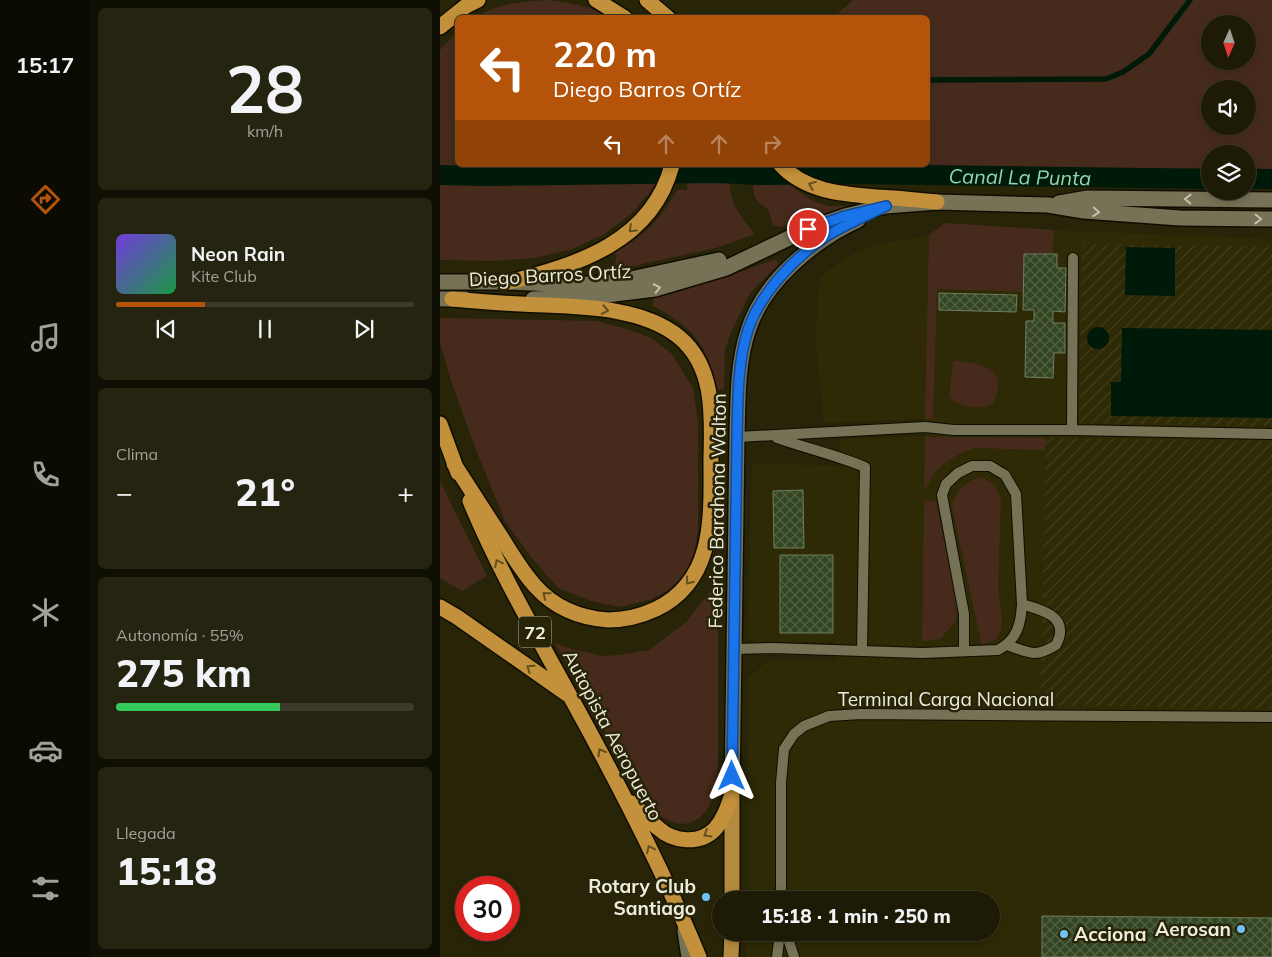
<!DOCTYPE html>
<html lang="es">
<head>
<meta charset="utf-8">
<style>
  :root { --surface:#1d1b06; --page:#252410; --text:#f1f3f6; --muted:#a0a19b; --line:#3b3928; --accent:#b45309 }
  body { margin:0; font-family:Mulish,sans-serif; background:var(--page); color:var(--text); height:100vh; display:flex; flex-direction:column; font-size:19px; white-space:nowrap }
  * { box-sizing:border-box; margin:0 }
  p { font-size:16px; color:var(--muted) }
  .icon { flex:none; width:28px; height:28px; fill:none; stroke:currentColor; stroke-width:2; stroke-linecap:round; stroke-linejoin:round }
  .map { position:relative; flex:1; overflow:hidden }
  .details { display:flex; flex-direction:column; gap:8px; padding:8px; background:#100f03; width:350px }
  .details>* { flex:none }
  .top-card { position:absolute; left:15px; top:15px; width:475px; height:152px; border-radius:8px; box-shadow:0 2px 8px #0003,0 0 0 1px var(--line); background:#b45309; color:#fff; overflow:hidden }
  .needle { width:32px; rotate:183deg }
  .fabs { position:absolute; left:761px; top:15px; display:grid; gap:10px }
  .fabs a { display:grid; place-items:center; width:55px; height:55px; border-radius:50%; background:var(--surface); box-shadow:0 2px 8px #0003,0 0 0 1px var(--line); font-size:25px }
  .speed { position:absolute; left:15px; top:876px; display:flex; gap:10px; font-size:25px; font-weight:700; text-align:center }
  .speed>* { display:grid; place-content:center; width:65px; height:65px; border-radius:50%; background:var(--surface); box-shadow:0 2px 8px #0003,0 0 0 1px var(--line); line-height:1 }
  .speed .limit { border:8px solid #d22; background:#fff; color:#111 }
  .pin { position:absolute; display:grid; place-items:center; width:42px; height:42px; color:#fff; margin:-21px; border:2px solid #fff; border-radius:50%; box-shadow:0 1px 5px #0007 }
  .me { position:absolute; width:55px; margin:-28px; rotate:0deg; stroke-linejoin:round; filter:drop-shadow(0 0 4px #0008) }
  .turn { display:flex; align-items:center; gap:18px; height:105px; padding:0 15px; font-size:22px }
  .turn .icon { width:65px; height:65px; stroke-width:2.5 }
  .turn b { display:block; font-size:35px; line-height:42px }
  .lanes { display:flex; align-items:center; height:48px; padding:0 15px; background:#0003; justify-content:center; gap:25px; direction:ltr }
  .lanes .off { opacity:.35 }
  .big { font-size:38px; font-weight:800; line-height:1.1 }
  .details .card { flex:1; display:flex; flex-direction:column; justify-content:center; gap:8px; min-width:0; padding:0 18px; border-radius:8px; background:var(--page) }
  .details .dial { align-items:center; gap:0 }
  .dial b { font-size:65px; line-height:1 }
  .song { display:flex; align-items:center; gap:15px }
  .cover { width:60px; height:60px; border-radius:8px; background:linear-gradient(135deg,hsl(260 70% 55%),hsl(140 70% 35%)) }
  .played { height:5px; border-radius:2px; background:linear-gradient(90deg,var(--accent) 30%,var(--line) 30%) }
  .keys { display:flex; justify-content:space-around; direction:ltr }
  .heat { display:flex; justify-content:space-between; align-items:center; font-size:28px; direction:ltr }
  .charge { height:8px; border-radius:4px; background:linear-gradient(90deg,#34c759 55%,var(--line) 0) }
  .trip { position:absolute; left:272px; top:891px; width:288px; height:50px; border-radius:25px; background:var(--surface); box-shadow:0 2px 8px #0003,0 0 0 1px var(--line); font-weight:800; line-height:50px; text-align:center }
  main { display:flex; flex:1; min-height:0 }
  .dock { display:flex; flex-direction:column; width:90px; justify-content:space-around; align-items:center; background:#0c0b02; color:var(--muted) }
  .dock .icon { width:35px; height:35px }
  .dock .selected { color:var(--accent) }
  .dock b { font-size:22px; color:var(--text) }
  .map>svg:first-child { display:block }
  .built { fill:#2d2a05 }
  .industrial { fill:url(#industrial-furrows) }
  .grass { fill:#462b1c; fill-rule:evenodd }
  .water { fill:#001a0a }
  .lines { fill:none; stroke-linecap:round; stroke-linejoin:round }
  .stream { stroke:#001a0a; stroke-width:5.5 }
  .canal { stroke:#001a0a; stroke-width:20 }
  .building { fill:url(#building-cross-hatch); stroke:#6f7d62 }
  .service-casing { stroke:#100d00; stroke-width:12 }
  .minor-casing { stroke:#100d00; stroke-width:18 }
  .trunk-casing { stroke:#100d00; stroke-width:18 }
  .motorway-casing { stroke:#100d00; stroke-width:18 }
  .service { stroke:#757255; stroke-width:10 }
  .minor { stroke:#757255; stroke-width:15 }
  .trunk { stroke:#b48a40; stroke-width:15 }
  .motorway { stroke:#c3903b; stroke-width:15 }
  .oneway { stroke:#654f1c }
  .oneway2 { stroke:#c4c1ad }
  .route-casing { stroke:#114b97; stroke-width:12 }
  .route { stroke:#1a73e8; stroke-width:9 }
  .poi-dot { fill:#71c1f5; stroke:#272408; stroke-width:2 }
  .labels { text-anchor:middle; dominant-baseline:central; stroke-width:5; stroke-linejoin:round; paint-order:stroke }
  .shield { fill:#272408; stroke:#b2b09c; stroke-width:1 }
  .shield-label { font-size:18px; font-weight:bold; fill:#eeecdc }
  .street-label { font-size:19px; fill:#eeecdc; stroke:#272408 }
  .poi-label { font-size:19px; font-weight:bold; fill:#eeecdc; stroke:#272408; text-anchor:end }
  .water-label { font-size:20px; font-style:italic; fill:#90d7ad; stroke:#272408 }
</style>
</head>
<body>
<main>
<nav class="dock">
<b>15:17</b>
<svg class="icon selected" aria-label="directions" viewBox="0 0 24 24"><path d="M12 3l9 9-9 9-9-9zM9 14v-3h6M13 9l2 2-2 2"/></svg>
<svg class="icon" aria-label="music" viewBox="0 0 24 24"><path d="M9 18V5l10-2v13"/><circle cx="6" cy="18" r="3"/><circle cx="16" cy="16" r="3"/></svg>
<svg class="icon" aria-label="phone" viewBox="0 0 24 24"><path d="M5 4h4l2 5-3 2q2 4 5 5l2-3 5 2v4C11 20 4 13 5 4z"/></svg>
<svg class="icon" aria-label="climate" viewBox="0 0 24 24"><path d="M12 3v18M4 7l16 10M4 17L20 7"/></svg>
<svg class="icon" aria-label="car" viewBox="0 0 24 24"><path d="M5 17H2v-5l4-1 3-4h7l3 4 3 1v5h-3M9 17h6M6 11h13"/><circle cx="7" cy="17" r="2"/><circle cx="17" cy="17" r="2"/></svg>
<svg class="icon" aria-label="filters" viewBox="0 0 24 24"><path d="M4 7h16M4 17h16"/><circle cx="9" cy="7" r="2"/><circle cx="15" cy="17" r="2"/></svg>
</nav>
<section class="details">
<div class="card dial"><b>28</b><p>km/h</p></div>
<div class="card">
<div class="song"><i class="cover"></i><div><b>Neon Rain</b><p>Kite Club</p></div></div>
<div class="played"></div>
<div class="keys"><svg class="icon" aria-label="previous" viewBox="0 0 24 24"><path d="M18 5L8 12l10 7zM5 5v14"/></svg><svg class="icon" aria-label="pause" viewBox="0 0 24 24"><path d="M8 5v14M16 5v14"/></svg><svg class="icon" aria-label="next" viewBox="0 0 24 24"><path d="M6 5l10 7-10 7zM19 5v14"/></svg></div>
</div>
<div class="card"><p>Clima</p>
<div class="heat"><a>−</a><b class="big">21°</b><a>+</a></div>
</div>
<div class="card"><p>Autonomía · 55%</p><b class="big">275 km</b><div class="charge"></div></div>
<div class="card"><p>Llegada</p><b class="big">15:18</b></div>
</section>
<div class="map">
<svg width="832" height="957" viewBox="0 0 832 957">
  <defs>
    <pattern id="industrial-furrows" width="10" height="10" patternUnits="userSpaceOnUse" patternTransform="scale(1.25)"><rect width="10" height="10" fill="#2d2a05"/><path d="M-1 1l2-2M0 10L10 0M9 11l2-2" fill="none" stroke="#423f1d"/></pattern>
    <pattern id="building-cross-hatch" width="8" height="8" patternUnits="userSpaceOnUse" patternTransform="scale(1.25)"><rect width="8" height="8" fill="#334621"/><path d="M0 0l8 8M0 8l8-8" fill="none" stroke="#516141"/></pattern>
  </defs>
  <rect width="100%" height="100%" fill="#272408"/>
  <path class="built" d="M505 223 614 230 832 239V957H306V933L551 932V900H307L308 776 307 680 327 661H395L396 642H314L307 637 312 463 401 466 400 439 485 436V419L384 423 376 348 377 299 381 276 404 259 420 250 435 245 489 235Z"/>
  <path class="industrial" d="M642 244 832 247V426L639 423Z
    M606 438 832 441V709L600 705Z"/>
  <path class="grass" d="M107 0C129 3 150 5 169 17H37C57 3 83 2 107 0Z
    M413 0H832V169L808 168V154H770V168L371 167V165H488V18L394 17ZM770 24H808V61H770ZM770 89H808V126H770Z
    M17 32 18 165H224L214 187 192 213 163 235 130 250 94 258 54 261 0 260V50Z
    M247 165H289C289 199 293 208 315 234L276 248 179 269 175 263 177 255 173 254C205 235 219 222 237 190H247Z
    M316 165H324L323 179 346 182 373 201 388 206H409L340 227 333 225 328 209C307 199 314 184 316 165Z
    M505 223 614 230 613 254H584L583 292 497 289 493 419H485L489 235Z
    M336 259 339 264 310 293 292 330 285 349 284 388 276 391C270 346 252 326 213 306V298L303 271Z
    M0 318 156 321 184 328 211 338 232 354 253 388 258 421V528L254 557 240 580 227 591 212 599 180 607 151 601 118 588 91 557 65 521 38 455 11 381 0 343Z
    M514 361C534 363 565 365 557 392 556 397 555 402 550 405 538 411 518 406 509 397L513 363Z
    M485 437 606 438 605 450 534 448 519 454 502 465 494 474 484 491Z
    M542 477 555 486 561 500 558 588 562 621 561 631 556 639 542 646 512 507C514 493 527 479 542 477Z
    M0 481 47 576 22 591 0 578Z
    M484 500 496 502 517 604 516 621 507 631 500 639 482 641Z
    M278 582V766C275 789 275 811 252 822 240 827 226 821 217 813 198 794 186 769 173 746 153 711 134 677 114 642L125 647 161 656 180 655 209 650 246 622Z"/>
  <path class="water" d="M686 247 735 248V296L685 295Z
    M647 338a11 11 0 1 1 22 0a11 11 0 1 1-22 0Z
    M682 328 832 330V418L671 416V382H681Z"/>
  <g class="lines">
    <path class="stream" d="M488 80 666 79 683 72 709 54 750 0"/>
    <g class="canal">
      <path id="s1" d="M0 175 42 176 277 173 318 175 416 174 770 179"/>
      <path d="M808 179H832"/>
    </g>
  </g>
  <path class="building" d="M584 254H617V268H626L625 312 613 311V323H625V353H614L613 378 585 377 586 321H594V310H583Z
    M499 293 577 295 576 312 499 310Z
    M363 490 364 548H334L333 491Z
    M340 555H393V633H340Z
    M602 916 832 918V957H602Z"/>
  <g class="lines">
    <g class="service-casing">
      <path id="service" d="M632 430 633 258
        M297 437 485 427 514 430H632L832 434
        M337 438C366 448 396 455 425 467L422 651
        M567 645C590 653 595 658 616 645 618 641 620 637 620 633 622 613 596 609 582 604
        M294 649 333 648 482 653 558 650C577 640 581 624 582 604L576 494 565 475 550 466H532L518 473 506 484 502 495 524 614V651
        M341 900V783L344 749 354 734 364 726 389 716 421 714 832 717
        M346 932 354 957
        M337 957 340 932"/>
    </g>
    <g class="minor-casing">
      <path id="minor" d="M619 203 648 198 832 200
        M0 282H69L135 285 177 282 279 260
        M0 299H25
        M93 299 150 297 215 289 286 268 368 229 405 216 446 206 497 202 608 205 644 211 740 218 832 219
        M292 794 297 437C298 402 297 364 308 331 323 282 373 241 418 220
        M245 931 249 957"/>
    </g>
    <g class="trunk-casing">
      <path id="trunk" d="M292 900V797
        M291 957 292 932"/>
    </g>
    <g class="motorway-casing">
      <path id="motorway" d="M156 0 185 18
        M207 0 228 18
        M0 27 26 6 38 0
        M341 165C366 192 403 194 438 197 458 198 477 200 497 202
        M69 282C137 265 212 242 232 165
        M12 299C35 301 58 303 81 304 130 307 199 304 239 337 275 367 272 416 271 458 271 515 276 580 216 609 201 616 184 620 168 620 141 618 115 608 96 587 83 573 73 556 63 540 47 515 31 490 14 464
        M0 424 18 473
        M30 501C58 569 95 632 130 696 177 781 222 867 259 957
        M0 607 17 617 127 694
        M192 803C201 811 209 821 218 828 233 842 260 845 275 829 284 819 288 806 292 794"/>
    </g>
    <use href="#service" class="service"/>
    <use href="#minor" class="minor"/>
    <use href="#trunk" class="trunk"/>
    <use href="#motorway" class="motorway"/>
  </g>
  <defs><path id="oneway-chevron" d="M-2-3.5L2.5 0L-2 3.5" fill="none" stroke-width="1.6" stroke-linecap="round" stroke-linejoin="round" transform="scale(1.25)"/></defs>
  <g class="oneway">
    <use href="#oneway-chevron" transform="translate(372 185) rotate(-158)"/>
    <use href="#oneway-chevron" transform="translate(192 229) rotate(137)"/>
    <use href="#oneway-chevron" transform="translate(165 310) rotate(10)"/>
    <use href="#oneway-chevron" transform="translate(58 563) rotate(-116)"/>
    <use href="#oneway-chevron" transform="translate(249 581) rotate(128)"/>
    <use href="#oneway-chevron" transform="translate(106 595) rotate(-140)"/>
    <use href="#oneway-chevron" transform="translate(90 668) rotate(-145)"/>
    <use href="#oneway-chevron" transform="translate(161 752) rotate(-119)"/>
    <use href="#oneway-chevron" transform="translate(267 834) rotate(149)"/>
    <use href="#oneway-chevron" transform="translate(210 849) rotate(-116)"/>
  </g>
  <g class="oneway2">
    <use href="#oneway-chevron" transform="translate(748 199) rotate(-179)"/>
    <use href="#oneway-chevron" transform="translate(656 212) rotate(4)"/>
    <use href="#oneway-chevron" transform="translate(818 219) rotate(1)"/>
    <use href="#oneway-chevron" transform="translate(217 288) rotate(-12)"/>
  </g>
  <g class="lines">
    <g class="route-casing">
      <path id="route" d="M292 776 297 437C298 402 297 364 308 330 319 295 354 258 385 237 404 225 426 216 446 206L405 216 368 229"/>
    </g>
    <use href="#route" class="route"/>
  </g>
  <g class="poi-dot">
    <circle cx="266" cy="897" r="5"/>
    <circle cx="801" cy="929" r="5"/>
    <circle cx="624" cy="934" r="5"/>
  </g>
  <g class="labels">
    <rect class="shield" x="79" y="616.5" width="32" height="31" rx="4"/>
    <g class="shield-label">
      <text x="95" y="632">72</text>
    </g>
    <g class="street-label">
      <text transform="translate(110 275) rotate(-3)">Diego Barros Ortíz</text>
      <text transform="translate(277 511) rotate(-89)">Federico Barahona Walton</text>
      <text x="506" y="699">Terminal Carga Nacional</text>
      <text transform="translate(173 735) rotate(62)">Autopista Aeropuerto</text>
    </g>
    <g class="poi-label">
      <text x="256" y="886">Rotary Club<tspan x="256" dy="22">Santiago</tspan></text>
      <text x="791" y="929">Aerosan</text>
      <text x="634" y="934" text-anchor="start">Acciona</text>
    </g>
    <g class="water-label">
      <text stroke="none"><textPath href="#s1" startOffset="580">Canal La Punta</textPath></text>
    </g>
  </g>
</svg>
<div class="fabs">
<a><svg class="needle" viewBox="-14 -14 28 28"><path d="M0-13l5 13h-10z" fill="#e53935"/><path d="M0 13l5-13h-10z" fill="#a0a19b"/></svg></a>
<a><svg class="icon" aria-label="sound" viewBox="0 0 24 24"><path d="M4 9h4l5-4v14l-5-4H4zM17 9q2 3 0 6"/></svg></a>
<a><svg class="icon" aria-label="layers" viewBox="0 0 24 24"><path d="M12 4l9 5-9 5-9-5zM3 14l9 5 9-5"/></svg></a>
</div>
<div class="speed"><div class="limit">30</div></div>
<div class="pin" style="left:368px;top:229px;background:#d93025"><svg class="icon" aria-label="arrive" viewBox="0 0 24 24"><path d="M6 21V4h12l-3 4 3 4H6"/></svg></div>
<svg class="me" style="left:292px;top:776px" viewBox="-20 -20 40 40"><path d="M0-17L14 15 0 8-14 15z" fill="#1a73e8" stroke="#fff" stroke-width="4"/></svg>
<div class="trip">15:18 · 1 min · 250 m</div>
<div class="top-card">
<div class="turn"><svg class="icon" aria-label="left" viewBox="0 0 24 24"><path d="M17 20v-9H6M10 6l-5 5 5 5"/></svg><div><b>220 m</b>Diego Barros Ortíz</div></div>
<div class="lanes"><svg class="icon" aria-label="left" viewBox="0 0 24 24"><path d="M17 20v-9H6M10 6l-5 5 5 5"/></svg><svg class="icon off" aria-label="ahead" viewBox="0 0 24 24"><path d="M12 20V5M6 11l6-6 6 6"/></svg><svg class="icon off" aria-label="ahead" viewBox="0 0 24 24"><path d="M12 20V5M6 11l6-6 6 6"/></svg><svg class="icon off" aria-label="right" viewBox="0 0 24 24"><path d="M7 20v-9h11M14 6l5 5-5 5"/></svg></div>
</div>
</div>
</main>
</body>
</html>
